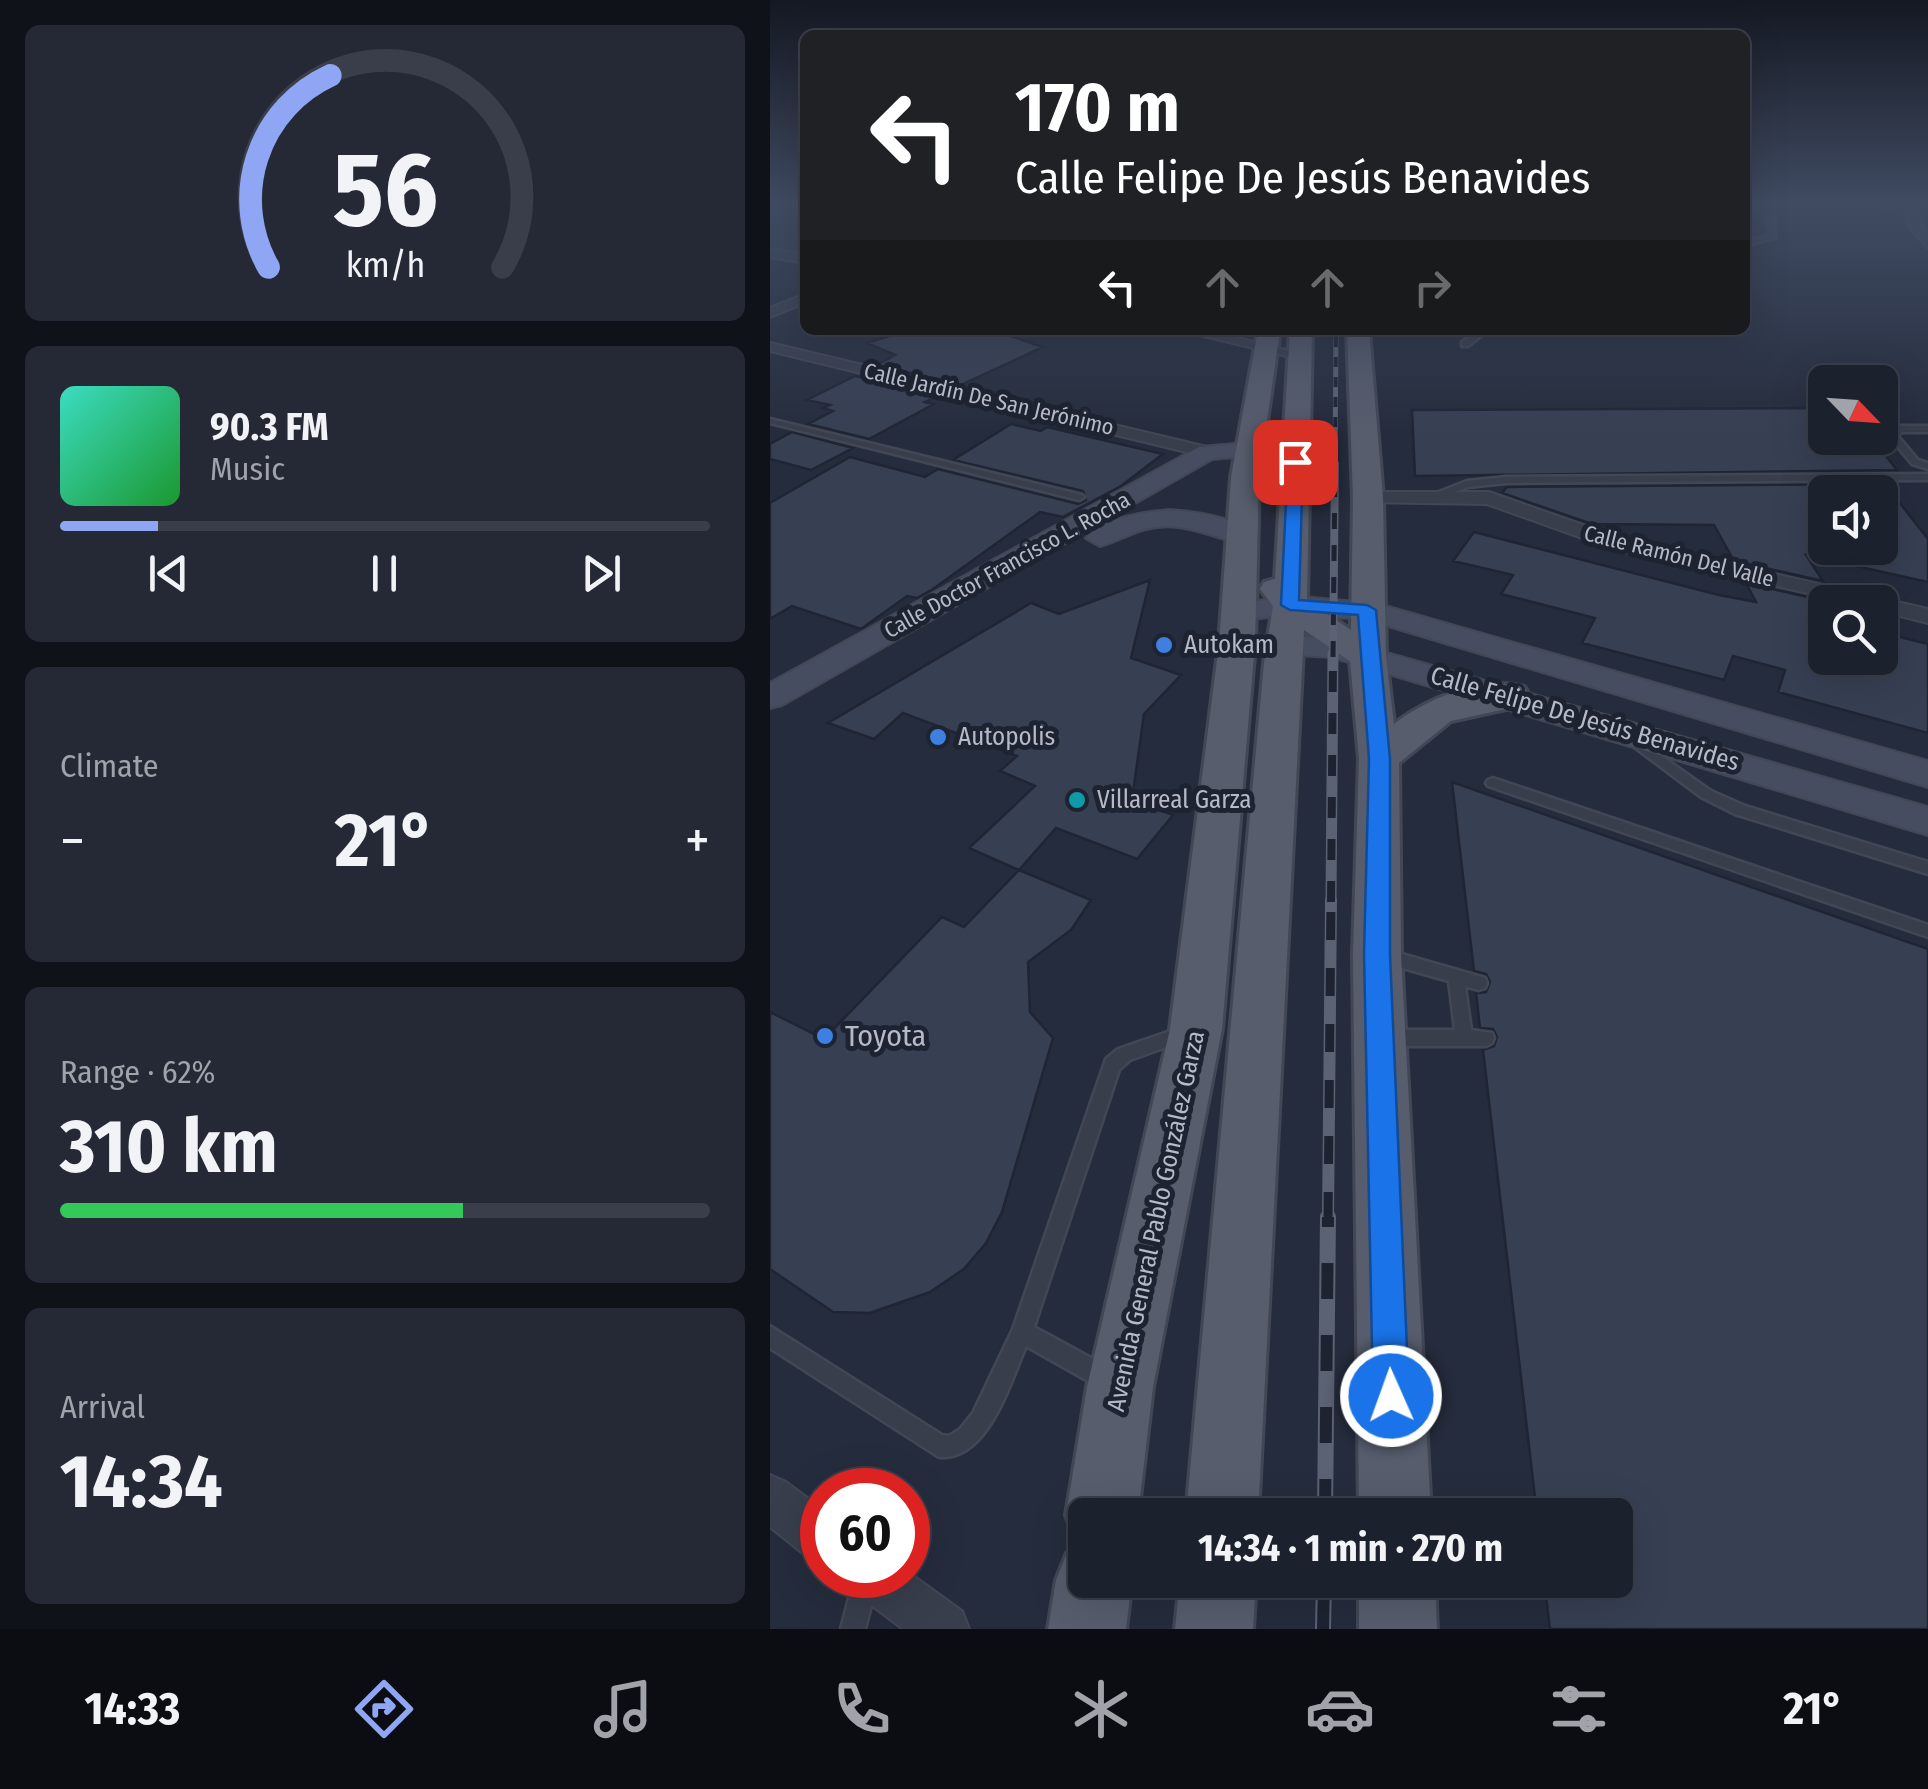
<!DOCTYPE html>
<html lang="en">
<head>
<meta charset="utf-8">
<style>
  :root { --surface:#1c212e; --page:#252936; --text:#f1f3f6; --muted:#a0a3aa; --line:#3a3e4a; --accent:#8ea6f4 }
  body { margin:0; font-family:"Fira Sans Condensed",sans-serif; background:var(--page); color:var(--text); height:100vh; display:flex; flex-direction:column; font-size:38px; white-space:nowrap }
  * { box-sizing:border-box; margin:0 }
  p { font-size:32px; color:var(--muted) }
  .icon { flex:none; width:55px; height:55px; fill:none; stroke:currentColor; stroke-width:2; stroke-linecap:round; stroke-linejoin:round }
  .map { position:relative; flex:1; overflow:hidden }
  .side { display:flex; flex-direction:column; gap:25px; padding:25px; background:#0f1219; width:770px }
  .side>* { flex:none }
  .guide { position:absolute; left:30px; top:30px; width:950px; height:305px; border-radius:15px; box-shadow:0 10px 40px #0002,0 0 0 2px var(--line); background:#202124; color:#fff; overflow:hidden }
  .needle { width:65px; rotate:115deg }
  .tools { position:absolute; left:1038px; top:365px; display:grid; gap:20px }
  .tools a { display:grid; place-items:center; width:90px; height:90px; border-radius:15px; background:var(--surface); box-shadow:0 10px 40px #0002,0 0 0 2px var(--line); font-size:50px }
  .speed { position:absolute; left:30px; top:1468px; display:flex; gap:20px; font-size:50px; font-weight:700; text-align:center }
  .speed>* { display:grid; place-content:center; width:130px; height:130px; border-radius:50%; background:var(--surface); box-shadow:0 10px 40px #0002,0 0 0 2px var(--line); line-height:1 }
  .speed .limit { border:15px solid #d22; background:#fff; color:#111 }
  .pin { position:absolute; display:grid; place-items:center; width:85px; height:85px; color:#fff; margin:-42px; border-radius:20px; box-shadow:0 5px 15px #0006 }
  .me { position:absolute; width:110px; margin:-55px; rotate:358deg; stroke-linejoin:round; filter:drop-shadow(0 0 8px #0008) }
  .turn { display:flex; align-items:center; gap:35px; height:210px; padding:0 50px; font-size:45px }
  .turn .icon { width:130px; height:130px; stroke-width:2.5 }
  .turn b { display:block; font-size:70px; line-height:85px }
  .lanes { display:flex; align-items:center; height:95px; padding:0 50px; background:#0003; justify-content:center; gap:50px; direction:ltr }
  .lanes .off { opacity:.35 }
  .big { font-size:75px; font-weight:700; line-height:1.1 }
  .side .widget { flex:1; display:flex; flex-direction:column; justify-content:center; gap:15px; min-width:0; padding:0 35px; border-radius:15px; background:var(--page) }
  .side .dial { align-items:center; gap:0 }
  .dial svg { height:260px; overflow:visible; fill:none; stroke:var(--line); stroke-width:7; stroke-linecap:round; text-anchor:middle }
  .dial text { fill:var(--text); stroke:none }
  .song { display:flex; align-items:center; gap:30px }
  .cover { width:120px; height:120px; border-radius:15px; background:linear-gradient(135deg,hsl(170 70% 55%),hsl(130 70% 35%)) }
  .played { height:10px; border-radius:5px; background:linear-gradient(90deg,var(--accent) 15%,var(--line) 15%) }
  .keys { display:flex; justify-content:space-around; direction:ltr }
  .heat { display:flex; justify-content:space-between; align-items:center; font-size:55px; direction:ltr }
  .charge { height:15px; border-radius:8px; background:linear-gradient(90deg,#34c759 62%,var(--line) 0) }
  .trip { position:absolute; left:298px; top:1498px; width:565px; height:100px; border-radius:15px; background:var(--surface); box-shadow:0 10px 40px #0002,0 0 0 2px var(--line); font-weight:700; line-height:100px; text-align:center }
  .dock { display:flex; height:160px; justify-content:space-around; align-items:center; background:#0b0d12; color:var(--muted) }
  .dock .icon { width:70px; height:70px }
  .dock .selected { color:var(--accent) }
  .dock b { font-size:45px; color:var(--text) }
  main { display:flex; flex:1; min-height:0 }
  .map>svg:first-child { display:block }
  .green { fill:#27383e }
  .building { fill:#373f53; stroke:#202534; stroke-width:2.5; fill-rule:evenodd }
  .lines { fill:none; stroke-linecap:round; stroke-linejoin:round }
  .lane-casing { stroke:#424756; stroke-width:5 }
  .street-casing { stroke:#424756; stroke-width:4 }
  .secondary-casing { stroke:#424756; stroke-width:4 }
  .primary-casing { stroke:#424756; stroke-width:6 }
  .lane { fill:#393e4d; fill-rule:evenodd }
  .street { fill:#393e4d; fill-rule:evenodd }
  .secondary { fill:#474d60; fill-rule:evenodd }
  .primary { fill:#575d6d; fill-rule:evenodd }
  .rail-far4-casing { stroke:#5b6274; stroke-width:5 }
  .rail-far3-casing { stroke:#5b6274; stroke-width:8 }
  .rail-far2-casing { stroke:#5b6274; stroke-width:11 }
  .rail-far1-casing { stroke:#5b6274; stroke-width:12 }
  .rail-casing { stroke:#5b6274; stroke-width:16 }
  .rail-far4 { stroke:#1e2332; stroke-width:4; stroke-dasharray:10; stroke-linecap:butt }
  .rail-far3 { stroke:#1e2332; stroke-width:5; stroke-dasharray:16; stroke-linecap:butt }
  .rail-far2 { stroke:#1e2332; stroke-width:8; stroke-dasharray:21; stroke-linecap:butt }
  .rail-far1 { stroke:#1e2332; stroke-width:9; stroke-dasharray:28; stroke-linecap:butt }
  .rail { stroke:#1e2332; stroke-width:12; stroke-dasharray:36; stroke-linecap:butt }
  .route { fill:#1a73e8; stroke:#114b97; stroke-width:2.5 }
  .shop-dot { fill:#3f7fe0; stroke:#1e2332; stroke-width:4 }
  .culture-dot { fill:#0f9aa8; stroke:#1e2332; stroke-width:4 }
  .labels { text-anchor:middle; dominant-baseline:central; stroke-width:10; stroke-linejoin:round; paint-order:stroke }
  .far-street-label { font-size:22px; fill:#b5b9c8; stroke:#1e2332 }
  .poi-label { font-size:25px; fill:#b5b9c8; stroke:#1e2332; text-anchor:start }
  .street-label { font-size:25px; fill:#b5b9c8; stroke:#1e2332 }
  .near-poi-label { font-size:30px; fill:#b5b9c8; stroke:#1e2332; text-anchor:start }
</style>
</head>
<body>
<main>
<section class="side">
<div class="widget dial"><svg viewBox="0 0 100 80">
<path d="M14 69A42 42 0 1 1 86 69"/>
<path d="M14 69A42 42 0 0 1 33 10" stroke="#8ea6f4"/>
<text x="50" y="56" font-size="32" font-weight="700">56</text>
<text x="50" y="72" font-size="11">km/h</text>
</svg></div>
<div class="widget">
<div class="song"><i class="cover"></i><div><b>90.3 FM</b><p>Music</p></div></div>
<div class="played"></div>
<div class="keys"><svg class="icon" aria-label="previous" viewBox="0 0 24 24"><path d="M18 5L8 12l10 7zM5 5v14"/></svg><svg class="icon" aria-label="pause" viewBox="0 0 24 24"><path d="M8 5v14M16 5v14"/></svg><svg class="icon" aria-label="next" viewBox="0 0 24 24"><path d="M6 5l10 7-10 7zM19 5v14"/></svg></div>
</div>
<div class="widget"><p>Climate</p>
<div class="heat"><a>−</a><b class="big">21°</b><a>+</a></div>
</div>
<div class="widget"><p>Range · 62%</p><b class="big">310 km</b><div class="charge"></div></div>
<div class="widget"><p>Arrival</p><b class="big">14:34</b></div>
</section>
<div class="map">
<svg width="1158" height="1629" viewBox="0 0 1158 1629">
  <rect width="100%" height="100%" fill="#252c3d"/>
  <path class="green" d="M35 205V254L0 248V207Z"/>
  <path class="building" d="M138 330H223L273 347 191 385 107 365 125 355 97 343Z
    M85 376 168 396 155 402 164 404 99 439 38 424 63 411 53 408 60 405 37 400Z
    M1055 408V438H1102L1127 470 645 476 642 410Z
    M241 424 271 431 277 427 393 454 351 486 293 517 270 512 163 589 147 598 137 596 91 629 22 606 0 619V503L80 457 155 477 168 469 308 504 316 500 313 491 183 460Z
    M22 432 83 448 41 470 0 459V444Z
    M1115 484 1158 539V582L1036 555 1053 581 964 561 944 525 822 524 732 493 737 487ZM1055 492H1110V548H1055Z
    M704 532 949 595 986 602 976 583 1055 601V658H1110V632L1158 644V733L1008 692 1015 670 963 656 954 680 812 643 825 618 731 594 743 575 683 561Z
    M380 580 361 658 411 675 374 714 362 800 403 815 367 859 286 828 249 870 199 848 265 786 230 771 247 756 133 713 104 739 58 723 261 603 289 614Z
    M682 782 1158 949V1629H780L774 1580H845V1515H767L713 1050 724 1046 727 1037 723 1029 710 1028 706 993 716 992 720 982 716 974 704 971Z
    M249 870 321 900 301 930 258 962 260 1012 283 1038 232 1212 216 1243 194 1269 160 1292 100 1313 63 1312 0 1269V1012L54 1039 172 917 194 927Z"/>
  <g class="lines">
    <g class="lane-casing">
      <path id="lane" d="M1002 218 1005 220V238L975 245V241L1000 236 999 220Z
        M709 330H718L698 346H692V342Z
        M0 419 312 495 314 497 309 500 0 423Z
        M1130 426H1158V432H1132L1127 435 1148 460 1158 463V469L1142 464 1118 435Z
        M1158 474V480L736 483 698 487 666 498 661 495 697 481 736 477Z
        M863 736 941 791 975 806 1158 862V874L965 814 931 797 859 743 857 740 859 737Z
        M723 778 1158 925V937L718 786 716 783 718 780Z
        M614 949 715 978 717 983 715 988 709 990 695 986 701 1030 722 1033 724 1038 722 1043 716 1046H620L614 1043 612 1038 614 1033 620 1030H685L679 981 608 961 606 956 608 951Z
        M415 1026 421 1028 423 1033 421 1038 360 1060 349 1070 264 1327 343 1370 346 1378 343 1386 335 1389 327 1386 256 1346C240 1383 218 1461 169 1457L0 1348V1326L172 1435 179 1436 190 1429 203 1413 243 1329 336 1059 348 1049Z
        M85 1575H109L95 1629H71Z"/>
    </g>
    <g class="street-casing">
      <path id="street" d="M1107 205 1145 210 1158 236V248L1138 226 1136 214Z
        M0 249 35 255V263L0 257Z
        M35 294V303L0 317V308Z
        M409 330H435L536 355 529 359Z
        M0 343 437 447 446 452 437 457 0 351Z
        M598 492H719L856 540 1158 609V623L1110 611V602H1077L843 549 717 504 591 502V494Z
        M0 1475 16 1482 52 1509V1562L35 1555 0 1527Z
        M138 1572 192 1611 199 1629H133L84 1592 77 1575H138Z"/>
    </g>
    <g class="secondary-casing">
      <path id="secondary" d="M478 443 490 450 486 455 442 459 12 705 0 708V683L429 447Z
        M400 510C425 512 469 517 486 536L472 544C440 536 410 520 376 529 360 533 346 542 330 546L316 538C333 517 375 512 400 510Z
        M520 596 608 604 1158 761V787L595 619 520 614 468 621 457 618 453 612 457 606Z
        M467 635 564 638 1158 807V835L562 657 456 651 451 644 456 637Z"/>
    </g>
    <g class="primary-casing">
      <path id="primary" d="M488 330H510L489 477 485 644 452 1029 383 1387 368 1515H315V1544L306 1541 296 1515 317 1387 400 1029 449 644 461 477Z
        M520 330H542L537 601 581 630 583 498 577 330H599L613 498 616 657 624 724C658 698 712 676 754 687L760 696 754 705 681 721 629 763 631 954 661 1515H589L583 954 589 759 580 661 534 630 488 1515H416L494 663 503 606 490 589 494 582 505 579Z
        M315 1546V1580H362L356 1629H278L286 1580 297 1553Z
        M410 1580H486L483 1629H405Z
        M589 1580H665L667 1629H589Z"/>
    </g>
    <use href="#lane" class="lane"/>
    <use href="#street" class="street"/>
    <use href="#secondary" class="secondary"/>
    <use href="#primary" class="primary"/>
    <g class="rail-far4-casing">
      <path id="rail-far4" d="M565 467 566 330"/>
    </g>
    <g class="rail-far3-casing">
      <path id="rail-far3" d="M563 657 565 464"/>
    </g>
    <g class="rail-far2-casing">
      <path id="rail-far2" d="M561 902 563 654"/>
    </g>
    <g class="rail-far1-casing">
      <path id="rail-far1" d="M558 1220 561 900"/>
    </g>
    <g class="rail-casing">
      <path id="rail" d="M555 1515 558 1217
        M553 1629 554 1580"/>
    </g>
    <use href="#rail-far4" class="rail-far4"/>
    <use href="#rail-far3" class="rail-far3"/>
    <use href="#rail-far2" class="rail-far2"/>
    <use href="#rail-far1" class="rail-far1"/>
    <use href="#rail" class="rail"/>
  </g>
  <linearGradient id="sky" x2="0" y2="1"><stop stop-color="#141822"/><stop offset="0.47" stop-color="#404b62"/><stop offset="1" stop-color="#404b62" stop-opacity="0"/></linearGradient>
  <rect width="1158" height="433" fill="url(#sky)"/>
  <path class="route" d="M525 458 533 462 529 600 597 605 606 610 620 759V954L639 1396 633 1408 621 1414 608 1408 603 1396 594 954 599 759 588 615 520 610 511 605 518 462Z"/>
  <g class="shop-dot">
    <circle cx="394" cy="645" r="10"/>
    <circle cx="168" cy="737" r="10"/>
    <circle cx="55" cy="1036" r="10"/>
  </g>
  <circle class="culture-dot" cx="307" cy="800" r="10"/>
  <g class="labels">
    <g class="far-street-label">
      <text transform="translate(219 399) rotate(13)">Calle Jardín De San Jerónimo</text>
      <text transform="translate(909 556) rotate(14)">Calle Ramón Del Valle</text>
      <text transform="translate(237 565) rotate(-29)">Calle Doctor Francisco L. Rocha</text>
    </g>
    <g class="poi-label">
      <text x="414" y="645">Autokam</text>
      <text x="188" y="737">Autopolis</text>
      <text x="327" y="800">Villarreal Garza</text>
    </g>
    <g class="street-label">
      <text transform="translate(815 719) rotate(16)">Calle Felipe De Jesús Benavides</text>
      <text transform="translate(386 1221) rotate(-78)">Avenida General Pablo González Garza</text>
    </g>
    <g class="near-poi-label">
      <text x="75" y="1036">Toyota</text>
    </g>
  </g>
</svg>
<div class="tools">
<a><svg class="needle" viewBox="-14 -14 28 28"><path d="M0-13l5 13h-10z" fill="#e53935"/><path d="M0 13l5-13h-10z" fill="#a0a3aa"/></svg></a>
<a><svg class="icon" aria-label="sound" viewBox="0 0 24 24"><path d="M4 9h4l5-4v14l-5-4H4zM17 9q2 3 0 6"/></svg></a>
<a><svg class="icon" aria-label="search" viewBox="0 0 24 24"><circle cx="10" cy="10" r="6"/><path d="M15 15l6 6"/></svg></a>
</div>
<div class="speed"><div class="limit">60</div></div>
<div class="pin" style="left:525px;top:462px;background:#d93025"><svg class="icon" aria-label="arrive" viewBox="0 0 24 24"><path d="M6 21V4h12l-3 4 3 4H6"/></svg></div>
<svg class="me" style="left:621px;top:1396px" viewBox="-20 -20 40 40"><circle r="17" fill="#1a73e8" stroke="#fff" stroke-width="3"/><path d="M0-11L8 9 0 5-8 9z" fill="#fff"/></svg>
<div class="trip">14:34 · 1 min · 270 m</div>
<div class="guide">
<div class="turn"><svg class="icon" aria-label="left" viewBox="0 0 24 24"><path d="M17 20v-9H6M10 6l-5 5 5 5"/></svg><div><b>170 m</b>Calle Felipe De Jesús Benavides</div></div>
<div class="lanes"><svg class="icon" aria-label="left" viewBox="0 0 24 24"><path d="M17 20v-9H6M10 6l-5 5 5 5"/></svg><svg class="icon off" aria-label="ahead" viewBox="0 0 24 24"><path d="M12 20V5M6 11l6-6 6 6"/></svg><svg class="icon off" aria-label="ahead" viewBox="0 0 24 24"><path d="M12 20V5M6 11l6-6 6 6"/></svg><svg class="icon off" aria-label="right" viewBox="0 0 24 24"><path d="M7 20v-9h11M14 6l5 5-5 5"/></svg></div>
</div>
</div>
</main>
<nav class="dock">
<b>14:33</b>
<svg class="icon selected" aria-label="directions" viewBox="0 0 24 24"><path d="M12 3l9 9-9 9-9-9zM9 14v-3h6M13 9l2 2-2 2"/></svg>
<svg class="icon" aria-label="music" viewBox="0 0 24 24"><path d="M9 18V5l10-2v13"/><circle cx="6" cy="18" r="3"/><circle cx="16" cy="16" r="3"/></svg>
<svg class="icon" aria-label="phone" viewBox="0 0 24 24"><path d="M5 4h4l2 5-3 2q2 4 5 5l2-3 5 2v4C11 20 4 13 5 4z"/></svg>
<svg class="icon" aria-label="climate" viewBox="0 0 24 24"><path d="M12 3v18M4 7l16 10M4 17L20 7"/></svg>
<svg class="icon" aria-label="car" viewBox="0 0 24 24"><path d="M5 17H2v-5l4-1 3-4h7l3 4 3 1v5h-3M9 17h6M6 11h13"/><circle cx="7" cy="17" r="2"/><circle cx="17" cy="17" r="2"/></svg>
<svg class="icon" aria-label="filters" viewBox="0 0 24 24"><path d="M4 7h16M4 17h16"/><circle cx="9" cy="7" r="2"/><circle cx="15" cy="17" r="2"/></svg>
<b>21°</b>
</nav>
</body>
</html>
